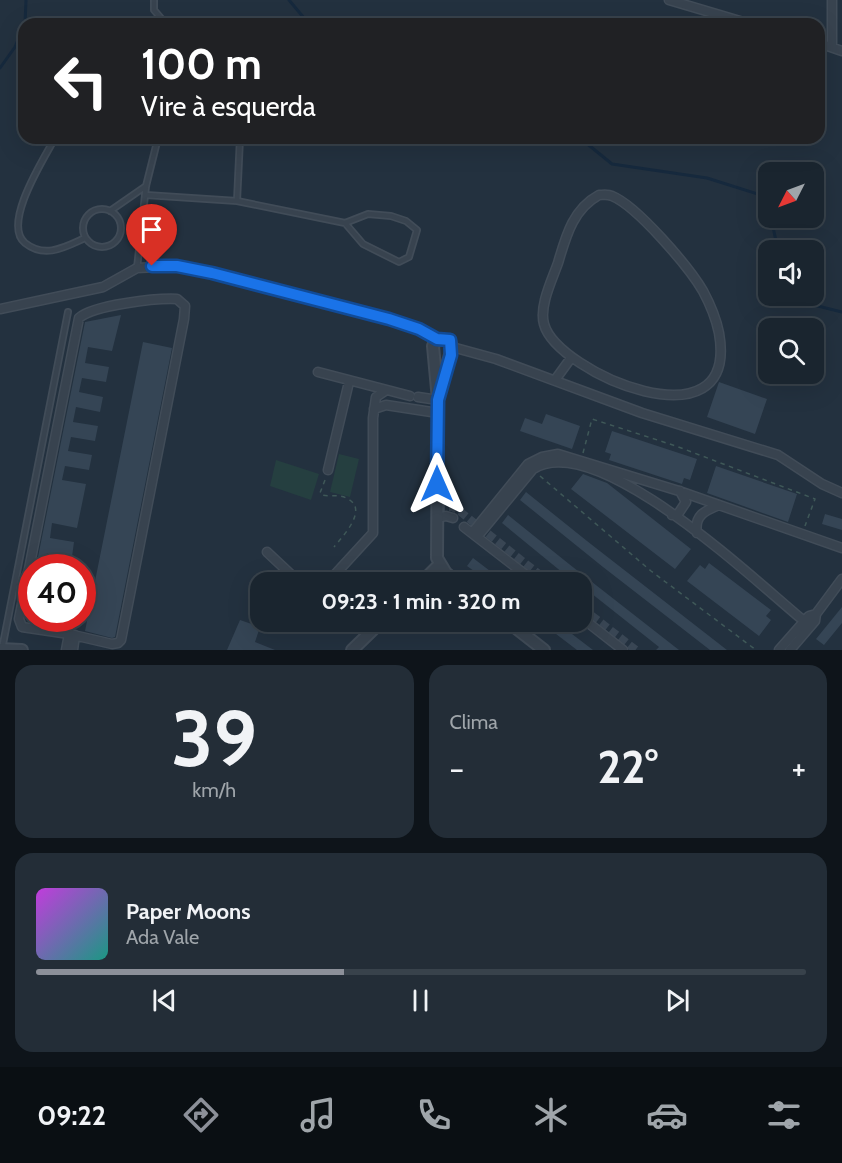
<!DOCTYPE html>
<html lang="pt">
<head>
<meta charset="utf-8">
<style>
  :root { --surface:#1a252f; --page:#232d37; --text:#f1f3f6; --muted:#9fa5aa; --line:#38424b; --accent:#8c9099 }
  body { margin:0; font-family:Cabin,sans-serif; background:var(--page); color:var(--text); height:100vh; display:flex; flex-direction:column; font-size:22px; white-space:nowrap }
  * { box-sizing:border-box; margin:0 }
  p { font-size:20px; color:var(--muted) }
  .icon { flex:none; width:33px; height:33px; fill:none; stroke:currentColor; stroke-width:2; stroke-linecap:round; stroke-linejoin:round }
  .map { position:relative; height:650px; overflow:hidden }
  .drawer { display:flex; flex-direction:column; gap:15px; padding:15px; background:#0e141a; flex:1 }
  .drawer>* { flex:none }
  .banner { position:absolute; left:18px; top:18px; width:807px; height:126px; border-radius:18px; box-shadow:0 6px 24px #0002,0 0 0 2px var(--line); background:#202124; color:#fff; overflow:hidden }
  .needle { width:39px; rotate:228deg }
  .tools { position:absolute; left:758px; top:162px; display:grid; gap:12px }
  .tools a { display:grid; place-items:center; width:66px; height:66px; border-radius:12px; background:var(--surface); box-shadow:0 6px 24px #0002,0 0 0 2px var(--line); font-size:30px }
  .speed { position:absolute; left:18px; top:554px; display:flex; gap:12px; font-size:30px; font-weight:700; text-align:center }
  .speed>* { display:grid; place-content:center; width:78px; height:78px; border-radius:50%; background:var(--surface); box-shadow:0 6px 24px #0002,0 0 0 2px var(--line); line-height:1 }
  .speed .limit { border:9px solid #d22; background:#fff; color:#111 }
  .pin { position:absolute; display:grid; place-items:center; width:51px; height:51px; color:#fff; margin:-62px -26px; border-radius:50% 50% 50% 0; rotate:-45deg; box-shadow:0 0 6px #0007 }
  .pin .icon { rotate:45deg }
  .me { position:absolute; width:66px; margin:-33px; rotate:0deg; stroke-linejoin:round; filter:drop-shadow(0 0 4px #0008) }
  .turn { display:flex; align-items:center; gap:21px; height:126px; padding:0 24px; font-size:27px }
  .turn .icon { width:78px; height:78px; stroke-width:2.5 }
  .turn b { display:block; font-size:42px; line-height:51px }
  .big { font-size:45px; font-weight:700; line-height:1.1 }
  .drawer .card { flex:1; display:flex; flex-direction:column; justify-content:center; gap:9px; min-width:0; padding:0 21px; border-radius:18px; background:var(--page) }
  .drawer .dial { align-items:center; gap:0 }
  .dial b { font-size:78px; line-height:1 }
  .song { display:flex; align-items:center; gap:18px }
  .cover { width:72px; height:72px; border-radius:9px; background:linear-gradient(135deg,hsl(290 70% 55%),hsl(170 70% 35%)) }
  .played { height:6px; border-radius:3px; background:linear-gradient(90deg,var(--accent) 40%,var(--line) 40%) }
  .keys { display:flex; justify-content:space-around; direction:ltr }
  .heat { display:flex; justify-content:space-between; align-items:center; font-size:33px; direction:ltr }
  .drawer .tiles { flex:1; display:grid; gap:15px; grid-template-columns:1fr 1fr }
  .card:last-child { grid-column:span 2 }
  .trip { position:absolute; left:250px; top:572px; width:342px; height:60px; border-radius:18px; background:var(--surface); box-shadow:0 6px 24px #0002,0 0 0 2px var(--line); font-weight:700; line-height:60px; text-align:center }
  .tabs { display:flex; height:96px; justify-content:space-around; align-items:center; background:#0a0f13; color:var(--muted) }
  .tabs .icon { width:42px; height:42px }
  .tabs .on { color:var(--accent) }
  .tabs b { font-size:27px; color:var(--text) }
  .map>svg:first-child { display:block }
  .green { fill:#253f40 }
  .lines { fill:none; stroke-linecap:round; stroke-linejoin:round }
  .stream { stroke:#16293d; stroke-width:3 }
  .building { fill:#354555 }
  .minor-tunnel { stroke:#394654; stroke-width:8; stroke-dasharray:8 4; stroke-linecap:butt }
  .service-casing { stroke:#414c58; stroke-width:8 }
  .minor-casing { stroke:#414c58; stroke-width:11 }
  .tertiary-casing { stroke:#414c58; stroke-width:14 }
  .path { stroke:#3f5858; stroke-width:1.5; stroke-dasharray:4.5 4.5; stroke-linecap:butt }
  .service { stroke:#38434f; stroke-width:4.5 }
  .minor { stroke:#38434f; stroke-width:8 }
  .tertiary { stroke:#38434f; stroke-width:10 }
  .route-casing { stroke:#114b97; stroke-width:15 }
  .route { stroke:#1a73e8; stroke-width:10 }
</style>
</head>
<body>
<div class="map">
<svg width="842" height="650" viewBox="0 0 842 650">
  <rect width="100%" height="100%" fill="#23313f"/>
  <path class="green" d="M339 454 359 459 350 497 330 492Z
    M276 460 319 474 311 500 270 486Z"/>
  <g class="lines">
    <path class="stream" d="M289 0 309 24
      M25 24 26 0
      M0 68 15 47 24 26
      M580 138 612 164 707 178 767 197 768 200
      M771 218 778 250
      M798 296 802 302 842 312"/>
  </g>
  <path class="building" d="M121 315 112 351 88 347 85 363 109 367 106 382 82 378 79 392 103 397 100 412 76 407 73 422 98 426 95 441 71 437 68 451 92 455 89 470 65 466 62 480 86 484 83 499 77 528 52 523 50 538 74 542 72 557 47 553 45 567H36L85 322Z
    M143 342 172 348 115 637 112 638 85 631Z
    M719 382 767 399 755 434 707 417Z
    M546 414 580 426 572 449 520 431 525 418 542 424Z
    M612 431 697 459 690 480 684 478 682 484 609 460 611 454 605 452Z
    M716 466 797 494 788 522 707 493Z
    M583 474 607 483 691 549 675 569 571 489Z
    M526 492 587 541 727 650H710L603 567 520 500Z
    M825 514 842 519V530L822 524Z
    M508 515 569 564 679 650H656L659 647 582 586V582H574L502 523Z
    M473 558 498 577 494 582H489L467 566Z
    M709 563 771 610 766 616 771 620 759 636 687 581 700 565 705 569Z
    M842 607V623L824 645 816 639Z
    M240 620 260 627 255 642 275 650H227Z
    M539 621H555L593 650H577Z"/>
  <g class="lines">
    <path class="minor-tunnel" d="M437 507H452L458 510 549 582
      M582 608 636 650"/>
    <g class="service-casing">
      <path id="service" d="M154 0V10L166 24
        M55 138C43 160 2 224 25 243 45 259 65 247 85 238
        M146 195 237 201 345 223 368 214 391 216 406 221 417 230 409 257 399 262 363 244 345 223
        M237 201 240 138
        M83 228a19 19 0 1 1 38 0a19 19 0 1 1-38 0Z
        M110 211 146 186
        M137 268 146 186 158 138
        M2 649 68 312"/>
    </g>
    <g class="minor-casing">
      <path id="minor" d="M669 0 750 24
        M832 0V46
        M819 43 842 51
        M599 195C603 195 608 194 612 196 637 206 689 267 703 291 710 304 716 318 719 333 740 451 557 373 544 324 539 306 552 280 558 263 566 236 573 209 599 195Z
        M177 299 185 306 184 319 121 640 118 643 112 644 69 634 22 627 19 619 79 318C93 305 157 298 177 299Z
        M0 309 103 287 137 268 177 266 212 272 389 319 419 329 437 339
        M452 347 496 359 642 413 778 455 822 484 842 493
        M318 372 410 396
        M555 380 571 358
        M418 397 438 400
        M374 409 386 405 438 413
        M328 470 349 382
        M672 515 678 514 686 502 680 491
        M437 518 446 516 453 518
        M464 527 535 582
        M472 533 528 464 542 457 558 454 679 491 842 548
        M697 533C694 516 704 511 719 505
        M477 537 533 469C597 429 754 580 804 621
        M267 552 299 582
        M328 582 373 533V418L376 397 385 391
        M582 618 623 650
        M66 650 69 634
        M73 650 75 635
        M779 650 809 616 816 614
        M790 650 815 621 816 614 842 579"/>
    </g>
    <g class="tertiary-casing">
      <path id="tertiary" d="M438 400 452 347 450 341 437 339 433 346 438 400 437 558 446 573 457 582
        M422 582 439 565
        M507 621 544 650
        M0 649 22 650
        M352 650 382 621"/>
    </g>
    <path class="path" d="M583 453 592 419 676 446 815 499 805 526
      M540 476 651 571 756 650
      M325 480 320 493 322 495C330 497 339 494 346 498 370 508 343 536 334 547"/>
    <use href="#service" class="service"/>
    <use href="#minor" class="minor"/>
    <use href="#tertiary" class="tertiary"/>
  </g>
  <g class="lines">
    <g class="route-casing">
      <path id="route" d="M152 266H177L212 273 389 319 419 329 437 339 450 340 451 355 438 400 437 484"/>
    </g>
    <use href="#route" class="route"/>
  </g>
</svg>
<div class="tools">
<a><svg class="needle" viewBox="-14 -14 28 28"><path d="M0-13l5 13h-10z" fill="#e53935"/><path d="M0 13l5-13h-10z" fill="#9fa5aa"/></svg></a>
<a><svg class="icon" aria-label="sound" viewBox="0 0 24 24"><path d="M4 9h4l5-4v14l-5-4H4zM17 9q2 3 0 6"/></svg></a>
<a><svg class="icon" aria-label="search" viewBox="0 0 24 24"><circle cx="10" cy="10" r="6"/><path d="M15 15l6 6"/></svg></a>
</div>
<div class="speed"><div class="limit">40</div></div>
<div class="pin" style="left:152px;top:266px;background:#d93025"><svg class="icon" aria-label="arrive" viewBox="0 0 24 24"><path d="M6 21V4h12l-3 4 3 4H6"/></svg></div>
<svg class="me" style="left:437px;top:484px" viewBox="-20 -20 40 40"><path d="M0-17L14 15 0 8-14 15z" fill="#1a73e8" stroke="#fff" stroke-width="4"/></svg>
<div class="trip">09:23 · 1 min · 320 m</div>
<div class="banner">
<div class="turn"><svg class="icon" aria-label="left" viewBox="0 0 24 24"><path d="M17 20v-9H6M10 6l-5 5 5 5"/></svg><div><b>100 m</b>Vire à esquerda</div></div>
</div>
</div>
<section class="drawer">
<div class="tiles">
<div class="card dial"><b>39</b><p>km/h</p></div>
<div class="card"><p>Clima</p>
<div class="heat"><a>−</a><b class="big">22°</b><a>+</a></div>
</div>
<div class="card">
<div class="song"><i class="cover"></i><div><b>Paper Moons</b><p>Ada Vale</p></div></div>
<div class="played"></div>
<div class="keys"><svg class="icon" aria-label="previous" viewBox="0 0 24 24"><path d="M18 5L8 12l10 7zM5 5v14"/></svg><svg class="icon" aria-label="pause" viewBox="0 0 24 24"><path d="M8 5v14M16 5v14"/></svg><svg class="icon" aria-label="next" viewBox="0 0 24 24"><path d="M6 5l10 7-10 7zM19 5v14"/></svg></div>
</div>
</div>
</section>
<nav class="tabs">
<b>09:22</b>
<svg class="icon on" aria-label="directions" viewBox="0 0 24 24"><path d="M12 3l9 9-9 9-9-9zM9 14v-3h6M13 9l2 2-2 2"/></svg>
<svg class="icon" aria-label="music" viewBox="0 0 24 24"><path d="M9 18V5l10-2v13"/><circle cx="6" cy="18" r="3"/><circle cx="16" cy="16" r="3"/></svg>
<svg class="icon" aria-label="phone" viewBox="0 0 24 24"><path d="M5 4h4l2 5-3 2q2 4 5 5l2-3 5 2v4C11 20 4 13 5 4z"/></svg>
<svg class="icon" aria-label="climate" viewBox="0 0 24 24"><path d="M12 3v18M4 7l16 10M4 17L20 7"/></svg>
<svg class="icon" aria-label="car" viewBox="0 0 24 24"><path d="M5 17H2v-5l4-1 3-4h7l3 4 3 1v5h-3M9 17h6M6 11h13"/><circle cx="7" cy="17" r="2"/><circle cx="17" cy="17" r="2"/></svg>
<svg class="icon" aria-label="filters" viewBox="0 0 24 24"><path d="M4 7h16M4 17h16"/><circle cx="9" cy="7" r="2"/><circle cx="15" cy="17" r="2"/></svg>
</nav>
</body>
</html>
